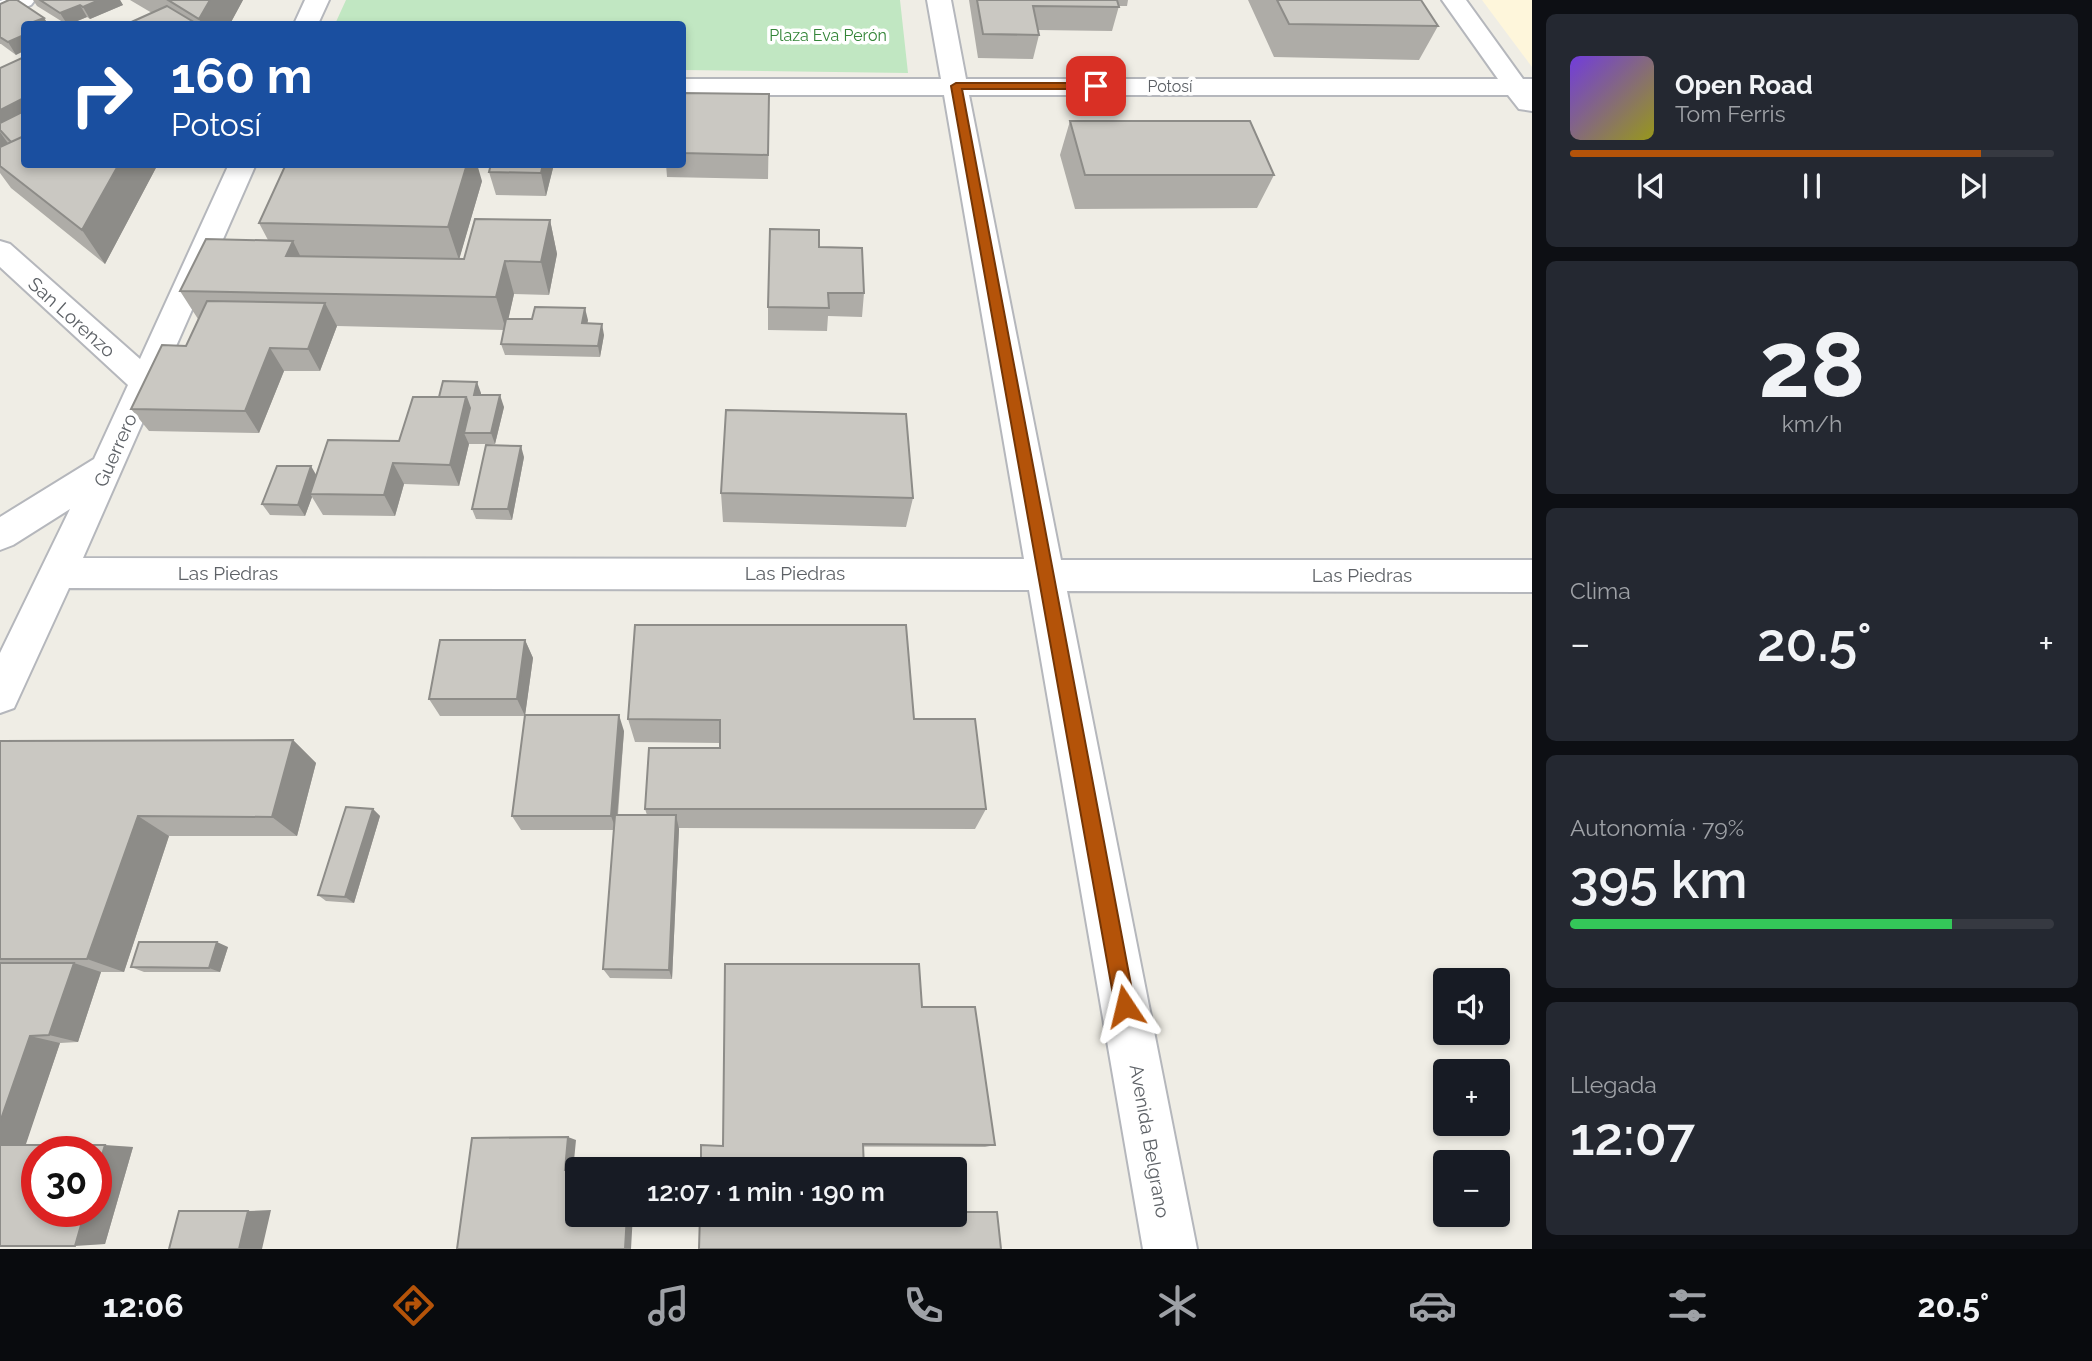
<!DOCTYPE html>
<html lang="es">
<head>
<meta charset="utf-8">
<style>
  :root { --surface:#171b24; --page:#242831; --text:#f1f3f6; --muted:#9ea1a6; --line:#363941; --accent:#b45309 }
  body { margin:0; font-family:Raleway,sans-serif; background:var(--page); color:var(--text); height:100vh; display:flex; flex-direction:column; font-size:26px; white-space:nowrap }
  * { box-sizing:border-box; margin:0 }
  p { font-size:23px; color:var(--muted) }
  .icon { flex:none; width:38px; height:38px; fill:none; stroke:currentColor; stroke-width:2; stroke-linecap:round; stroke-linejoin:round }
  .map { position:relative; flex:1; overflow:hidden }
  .panel { display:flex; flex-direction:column; gap:14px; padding:14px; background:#0d0f14; width:560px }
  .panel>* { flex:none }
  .top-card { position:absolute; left:21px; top:21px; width:665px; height:147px; border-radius:7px; box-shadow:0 4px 10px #0003; background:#1a4fa0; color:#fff; overflow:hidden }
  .controls { position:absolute; left:1433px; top:968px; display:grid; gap:14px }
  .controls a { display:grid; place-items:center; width:77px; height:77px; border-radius:7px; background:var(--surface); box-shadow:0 4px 10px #0003; font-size:35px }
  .speed { position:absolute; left:21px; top:1136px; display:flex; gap:14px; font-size:35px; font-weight:700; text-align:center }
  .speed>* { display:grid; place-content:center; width:91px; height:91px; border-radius:50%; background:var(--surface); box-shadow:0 4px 10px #0003; line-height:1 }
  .speed .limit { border:10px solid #d22; background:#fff; color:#111 }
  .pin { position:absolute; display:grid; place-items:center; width:60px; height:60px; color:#fff; margin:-30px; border-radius:14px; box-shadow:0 4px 10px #0006 }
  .me { position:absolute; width:77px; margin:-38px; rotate:350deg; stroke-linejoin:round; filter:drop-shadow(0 0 5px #0008) }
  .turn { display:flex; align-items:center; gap:24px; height:147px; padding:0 35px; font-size:32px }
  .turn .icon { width:91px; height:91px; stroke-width:2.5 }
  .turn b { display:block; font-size:49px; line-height:60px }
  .big { font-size:52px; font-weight:600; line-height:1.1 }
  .panel .card { flex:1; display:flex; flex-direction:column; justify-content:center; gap:10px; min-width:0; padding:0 24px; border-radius:10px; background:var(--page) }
  .panel .dial { align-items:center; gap:0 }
  .dial b { font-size:91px; line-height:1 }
  .song { display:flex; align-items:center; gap:21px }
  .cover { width:84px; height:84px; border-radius:10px; background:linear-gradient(135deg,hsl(260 70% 55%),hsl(60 70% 35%)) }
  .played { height:7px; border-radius:4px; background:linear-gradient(90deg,var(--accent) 85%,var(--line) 85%) }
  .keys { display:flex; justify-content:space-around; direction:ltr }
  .heat { display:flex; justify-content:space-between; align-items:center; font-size:38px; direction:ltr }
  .charge { height:10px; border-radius:5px; background:linear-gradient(90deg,#34c759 79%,var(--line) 0) }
  .trip { position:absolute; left:565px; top:1157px; width:402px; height:70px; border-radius:7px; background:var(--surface); box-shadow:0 4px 10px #0003; font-weight:600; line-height:70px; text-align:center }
  .dock { display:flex; height:112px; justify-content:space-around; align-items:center; background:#090b0e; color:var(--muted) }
  .dock .icon { width:49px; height:49px }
  .dock .on { color:var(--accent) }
  .dock b { font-size:32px; color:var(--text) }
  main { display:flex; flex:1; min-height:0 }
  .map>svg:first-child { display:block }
  .commercial { fill:#fef6db }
  .green { fill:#c1e7c2 }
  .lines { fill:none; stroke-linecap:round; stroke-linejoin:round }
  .street-casing { stroke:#b5b7bc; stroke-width:4 }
  .secondary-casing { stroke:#b6b9bf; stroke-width:4 }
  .street { fill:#fff; fill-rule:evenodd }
  .secondary { fill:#fff; fill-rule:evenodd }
  .wall { fill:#aeaca7 }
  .shaded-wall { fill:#8d8c88 }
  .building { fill:#cac8c2; stroke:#8d8c88; stroke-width:2 }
  .route { fill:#b45309; stroke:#753606; stroke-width:2 }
  .labels { text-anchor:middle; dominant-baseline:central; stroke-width:7; stroke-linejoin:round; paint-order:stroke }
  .far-park-label { font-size:16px; fill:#348538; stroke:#fff }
  .far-street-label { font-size:16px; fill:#5d6166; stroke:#fff }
  .street-label { font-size:19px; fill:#5d6166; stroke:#fff }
</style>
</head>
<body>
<main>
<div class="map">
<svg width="1532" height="1249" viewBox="0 0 1532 1249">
  <rect width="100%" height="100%" fill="#efede5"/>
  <path class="commercial" d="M1482 0H1532V67Z"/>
  <path class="green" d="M346 0H900L908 73 683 70 682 24H335Z"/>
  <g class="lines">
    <g class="street-casing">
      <path id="street" d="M305 0H329L318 24H294Z
        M927 0H951L966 79H1498L1442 0H1466L1523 79H1532V111L1519 109 1508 95H969L1061 560H1532V592L1067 591 1197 1249H1143L1029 590 69 588 14 708 0 713V653L70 509 13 545 0 550V517L94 459 128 385 0 267V241L10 244 140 359 229 164H256L83 558 1024 559 944 95H682V79H941Z"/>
    </g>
    <g class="secondary-casing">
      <path id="secondary" d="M3 0H35L31 5 0 17V1Z"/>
    </g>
    <use href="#street" class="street"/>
    <use href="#secondary" class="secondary"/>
  </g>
  <path class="wall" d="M33 0H120L123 5 90 19 87 17 70 24H66L37 6Z
    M130 0H243L230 24H127L152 13Z
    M969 0H1128L1127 6H1119L1112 31 1038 30 1039 35 1033 59 978 58Z
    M1248 0H1421L1438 26 1419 60 1274 57Z
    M0 4 44 18 48 24H24L16 55 1 44H0Z
    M0 68 158 164 105 264 11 188 0 173Z
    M682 93 769 118 768 179 667 177 666 164H682Z
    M1070 121 1274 175 1257 208 1075 209 1060 155Z
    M554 164 546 196 496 195 489 172Z
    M482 181 459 259H464L550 220 557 254 549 295 514 294 508 319 588 320 587 323 604 335 600 357 505 355 501 344 504 330 337 326 320 371H284L259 433 149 431 131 409 186 346 198 319 180 291 268 240 259 223Z
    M819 247 864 293 862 317 828 316 827 331 768 330V307Z
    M481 393V395L504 407 495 444H469L459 486 404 484 395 516 323 515 312 497 305 516 270 515 262 504 316 474 399 441 439 397Z
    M524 457 512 520 476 519 472 509Z
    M721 493 913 498 906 527 723 522Z
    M525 640 533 658 525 715 624 731 618 815H647L645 809 720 748V743L635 742 628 719H914L986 809 975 829 679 828 672 979 610 978 603 969 614 830H521L512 816 525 716H440L429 699Z
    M293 740 316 763 297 836H169L124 972H100H101L78 1042 60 1043 25 1145 133 1147 105 1244 0 1246V741Z
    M373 809 380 816 354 903 326 901 318 895Z
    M228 947 220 972H144L131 967Z
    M922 1007 995 1145 985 1147 723 1146Z"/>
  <path class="shaded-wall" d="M99 0H120L123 5 90 19 83 7Z
    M210 0H243L230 24H202L199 19Z
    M80 5 87 17 70 24H67L60 13Z
    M44 18 48 24H28Z
    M24 35V51L16 55 8 42Z
    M24 98V143L0 130V110Z
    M0 132 12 149 0 155Z
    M119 164H158L105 264 82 230Z
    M467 164H477L482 181 459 260 448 227Z
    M543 164H554L546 196 541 173Z
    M550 220 557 254 549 295 541 262Z
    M293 241 309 274 286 256Z
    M505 261 514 294 506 330 496 297Z
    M325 303 337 326 320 371 308 349Z
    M585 308 588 320 585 335 582 323Z
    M602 324 604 335 600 357 598 346Z
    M270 348 284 371 259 433 245 411Z
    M477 382 481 393 478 407 474 395Z
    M500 395 504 407 495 444 491 433Z
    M466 397 475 420 464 433 469 444 459 486 450 465Z
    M521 446 524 457 512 520 508 509Z
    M393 463 404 484 395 516 384 495Z
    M311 466 318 478 310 494 312 497 305 516 298 505Z
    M525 640 533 658 525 716 517 699Z
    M619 715 624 731 616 830 611 816Z
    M293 740 316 763 297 836 272 817Z
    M373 809 380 816 354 903 345 897Z
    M676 815 679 829 672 979 669 970Z
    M138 816 169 836 124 972 87 959Z
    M217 942 228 947 220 972 209 968Z
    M74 963 101 972 78 1042 49 1035Z
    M30 1036 60 1043 25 1147 0 1145V1122Z
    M568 1137 576 1140 573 1171 565 1170Z
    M105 1145 133 1147 105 1244 75 1246 85 1211H96V1174Z
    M271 1210 262 1249H239L248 1211Z
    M627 1214H633L631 1249H625Z"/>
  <path class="building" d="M9 0H17L44 18 28 24H24V35L8 42 0 37V4Z
    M40 0H99L83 7 80 5 60 13Z
    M168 0H210L199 19Z
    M977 0H1117L1119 7 1033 6 1039 35 983 34Z
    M1277 0H1421L1438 26 1289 24Z
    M167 6 197 24H127Z
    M24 57V98L0 110V68Z
    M682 93 769 94 768 155 682 153Z
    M24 111V136L11 142 0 130V123Z
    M1070 121H1250L1274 175H1085Z
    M24 136V164H119L82 230 0 166V147Z
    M286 164H467L448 227 259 223Z
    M491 164H543L541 173 489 172Z
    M475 219 550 220 541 262 505 261 496 297 180 291 206 239 293 241 286 256 464 259Z
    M770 229 819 230V247L862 248 864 293H828L829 308 768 307Z
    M207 301 325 303 308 349 270 348 245 411 131 409 162 345 186 346Z
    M535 307 585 308 582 323 602 324 598 346 501 344 506 319H532Z
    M443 381 477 382 474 395H500L491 433H464L470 408 466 397H439Z
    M413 397H466L450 465 393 463 384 495 310 494 328 440 399 441Z
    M726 410 906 414 913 498 721 493Z
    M486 445 521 446 508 509H472Z
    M277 466H311L298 505 262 504Z
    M635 625H906L914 719H975L986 809H645L649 748H720V720L628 719Z
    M440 640H525L517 699H429Z
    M525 715H619L611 816H512Z
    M293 740 272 817 138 816 87 959H0V741Z
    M346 807 373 809 345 897 318 895Z
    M615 815H676L669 970 603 969Z
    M139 942H217L209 968 131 967Z
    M0 963H74L49 1035 30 1036 0 1122Z
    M725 964H919L922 1007H975L995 1145 863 1144 864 1169H701V1145L723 1146Z
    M568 1137 565 1170H578V1214H627L625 1249H457L472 1138Z
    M0 1145H105L96 1174V1152H37V1211H85L75 1246H0Z
    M179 1211H248L239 1249H169Z
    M956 1212H997L1001 1249H699L700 1214H956Z"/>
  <path class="route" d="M1096 83 1101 86 1099 89H962L1135 1006 1132 1013 1125 1015 1118 1013 1115 1006 951 86 956 83Z"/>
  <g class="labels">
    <g class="far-park-label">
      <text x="828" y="35">Plaza Eva Perón</text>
    </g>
    <g class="far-street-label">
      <text x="1170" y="86">Potosí</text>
    </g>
    <g class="street-label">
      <text transform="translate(72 317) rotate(42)">San Lorenzo</text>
      <text transform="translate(115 450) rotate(-66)">Guerrero</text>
      <text x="228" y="573">Las Piedras</text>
      <text x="795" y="573">Las Piedras</text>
      <text x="1362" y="575">Las Piedras</text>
      <text transform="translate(1150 1141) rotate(80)">Avenida Belgrano</text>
    </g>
  </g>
</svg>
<div class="controls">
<a><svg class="icon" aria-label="sound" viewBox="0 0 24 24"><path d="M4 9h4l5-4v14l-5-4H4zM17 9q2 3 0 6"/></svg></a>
<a>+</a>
<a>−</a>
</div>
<div class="speed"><div class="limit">30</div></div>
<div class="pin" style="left:1096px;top:86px;background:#d93025"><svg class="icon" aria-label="arrive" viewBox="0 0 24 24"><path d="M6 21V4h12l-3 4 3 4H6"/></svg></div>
<svg class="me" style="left:1125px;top:1006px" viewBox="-20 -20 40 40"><path d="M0-17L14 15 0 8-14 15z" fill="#b45309" stroke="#fff" stroke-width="4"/></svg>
<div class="trip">12:07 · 1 min · 190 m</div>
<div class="top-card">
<div class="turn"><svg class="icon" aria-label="right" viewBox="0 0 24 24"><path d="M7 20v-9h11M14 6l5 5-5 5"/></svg><div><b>160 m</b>Potosí</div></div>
</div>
</div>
<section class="panel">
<div class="card">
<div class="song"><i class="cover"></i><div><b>Open Road</b><p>Tom Ferris</p></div></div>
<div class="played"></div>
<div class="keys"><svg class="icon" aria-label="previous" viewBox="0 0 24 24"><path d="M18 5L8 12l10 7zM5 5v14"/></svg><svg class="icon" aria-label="pause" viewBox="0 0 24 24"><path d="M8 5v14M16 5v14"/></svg><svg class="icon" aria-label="next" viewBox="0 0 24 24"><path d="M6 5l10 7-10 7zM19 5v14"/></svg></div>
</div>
<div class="card dial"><b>28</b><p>km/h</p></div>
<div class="card"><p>Clima</p>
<div class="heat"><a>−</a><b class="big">20.5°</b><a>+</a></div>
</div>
<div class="card"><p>Autonomía · 79%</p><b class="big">395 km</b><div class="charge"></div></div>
<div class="card"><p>Llegada</p><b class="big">12:07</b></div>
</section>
</main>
<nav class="dock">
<b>12:06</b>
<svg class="icon on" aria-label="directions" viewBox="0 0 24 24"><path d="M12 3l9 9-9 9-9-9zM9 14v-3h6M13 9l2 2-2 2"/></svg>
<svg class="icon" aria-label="music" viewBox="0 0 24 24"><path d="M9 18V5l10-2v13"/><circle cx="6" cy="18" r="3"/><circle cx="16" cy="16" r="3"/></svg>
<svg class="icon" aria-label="phone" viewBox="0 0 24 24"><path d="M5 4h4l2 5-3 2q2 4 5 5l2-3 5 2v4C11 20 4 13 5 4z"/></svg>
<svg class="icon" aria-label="climate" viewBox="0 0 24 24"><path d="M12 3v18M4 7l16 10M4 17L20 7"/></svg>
<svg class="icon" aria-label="car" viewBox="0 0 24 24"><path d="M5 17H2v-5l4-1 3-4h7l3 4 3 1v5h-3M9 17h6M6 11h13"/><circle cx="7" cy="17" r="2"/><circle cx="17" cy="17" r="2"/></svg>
<svg class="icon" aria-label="filters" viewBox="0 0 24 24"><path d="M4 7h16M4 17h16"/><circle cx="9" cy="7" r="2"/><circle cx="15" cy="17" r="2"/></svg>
<b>20.5°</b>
</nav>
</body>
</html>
